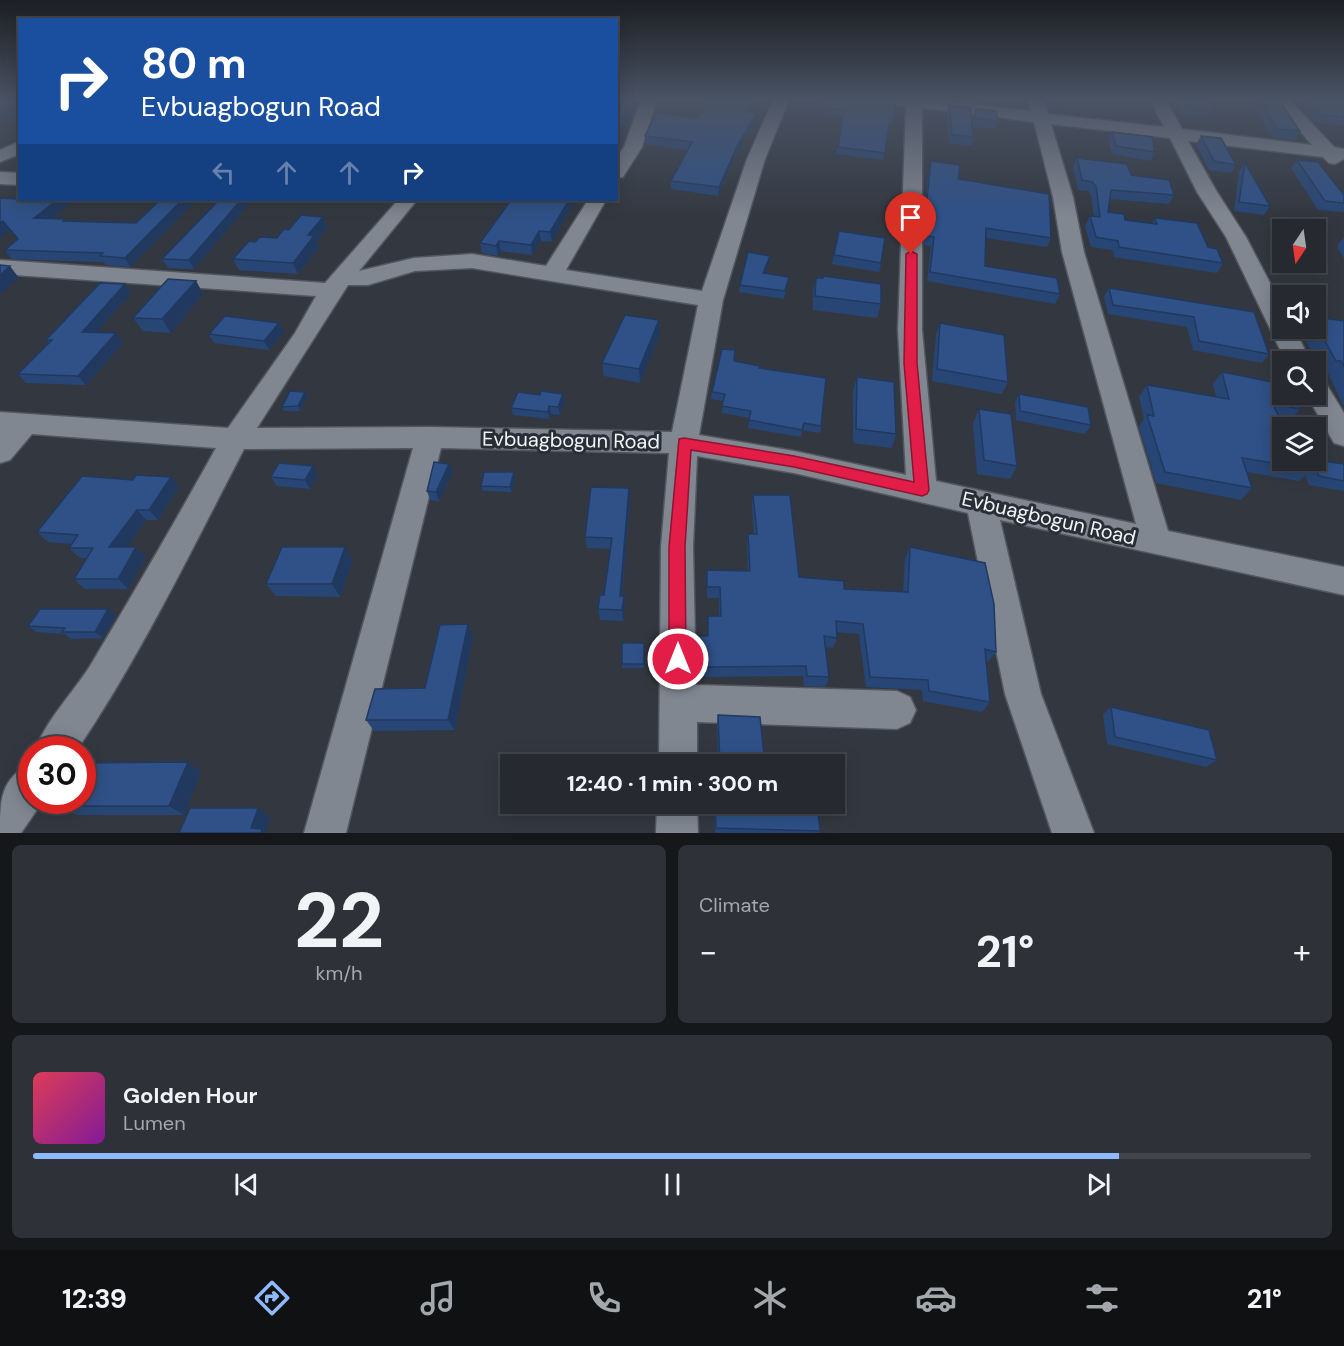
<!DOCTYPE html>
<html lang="en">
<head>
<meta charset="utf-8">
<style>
  :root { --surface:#262a30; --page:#2e3238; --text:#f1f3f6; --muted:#a4a7ab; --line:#42464c; --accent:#8eb9fc }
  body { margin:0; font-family:"DM Sans",sans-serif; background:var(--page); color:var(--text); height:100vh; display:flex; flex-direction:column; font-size:22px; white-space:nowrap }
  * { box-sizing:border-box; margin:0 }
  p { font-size:20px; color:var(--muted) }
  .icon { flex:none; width:33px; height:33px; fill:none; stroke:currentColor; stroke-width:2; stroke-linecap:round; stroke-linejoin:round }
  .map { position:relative; height:833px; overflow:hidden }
  .details { display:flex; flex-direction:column; gap:12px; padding:12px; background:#15171a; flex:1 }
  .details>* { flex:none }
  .top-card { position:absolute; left:18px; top:18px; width:600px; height:183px; border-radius:0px; box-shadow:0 3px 15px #0003,0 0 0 2px var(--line); background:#1a4fa0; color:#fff; overflow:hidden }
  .needle { width:39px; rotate:193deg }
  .buttons { position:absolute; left:1272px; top:219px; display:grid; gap:12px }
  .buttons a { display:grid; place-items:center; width:54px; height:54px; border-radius:0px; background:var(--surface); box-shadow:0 3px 15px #0003,0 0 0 2px var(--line); font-size:30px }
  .speed { position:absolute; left:18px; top:736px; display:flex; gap:12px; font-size:30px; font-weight:700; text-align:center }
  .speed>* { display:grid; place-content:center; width:78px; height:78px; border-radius:50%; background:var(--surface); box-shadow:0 3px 15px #0003,0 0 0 2px var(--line); line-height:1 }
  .speed .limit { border:9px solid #d22; background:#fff; color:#111 }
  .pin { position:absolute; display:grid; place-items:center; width:51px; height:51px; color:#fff; margin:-62px -26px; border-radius:50% 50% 50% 0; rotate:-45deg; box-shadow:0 0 6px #0007 }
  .pin .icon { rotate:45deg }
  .me { position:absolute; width:66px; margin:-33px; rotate:0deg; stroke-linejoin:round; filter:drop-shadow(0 0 4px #0008) }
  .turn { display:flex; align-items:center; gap:21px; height:126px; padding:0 24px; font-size:27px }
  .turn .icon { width:78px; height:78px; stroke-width:2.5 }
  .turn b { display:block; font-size:42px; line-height:51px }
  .lanes { display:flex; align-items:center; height:57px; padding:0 24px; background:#0003; justify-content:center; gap:30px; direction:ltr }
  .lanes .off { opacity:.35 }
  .big { font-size:45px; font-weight:700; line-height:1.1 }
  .details .widget { flex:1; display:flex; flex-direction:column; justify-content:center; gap:9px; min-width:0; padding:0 21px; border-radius:9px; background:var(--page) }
  .details .dial { align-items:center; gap:0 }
  .dial b { font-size:78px; line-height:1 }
  .song { display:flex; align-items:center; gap:18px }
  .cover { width:72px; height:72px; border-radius:9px; background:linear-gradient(135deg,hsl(350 70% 55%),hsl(290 70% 35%)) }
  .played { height:6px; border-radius:3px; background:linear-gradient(90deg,var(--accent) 85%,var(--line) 85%) }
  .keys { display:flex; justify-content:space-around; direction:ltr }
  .heat { display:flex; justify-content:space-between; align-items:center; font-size:33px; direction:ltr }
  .details .tiles { flex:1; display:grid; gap:12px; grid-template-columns:1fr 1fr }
  .widget:last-child { grid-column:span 2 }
  .trip { position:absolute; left:500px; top:754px; width:345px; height:60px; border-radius:0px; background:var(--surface); box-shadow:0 3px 15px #0003,0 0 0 2px var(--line); font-weight:700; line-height:60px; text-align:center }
  .tabs { display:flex; height:96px; justify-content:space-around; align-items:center; background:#0f1113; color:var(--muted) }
  .tabs .icon { width:42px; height:42px }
  .tabs .current { color:var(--accent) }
  .tabs b { font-size:27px; color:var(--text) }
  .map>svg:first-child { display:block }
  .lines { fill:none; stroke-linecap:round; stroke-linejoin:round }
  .minor-casing { stroke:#52565e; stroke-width:3 }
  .minor { fill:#818791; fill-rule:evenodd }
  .wall { fill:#284675 }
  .shaded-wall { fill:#21395f }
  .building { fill:#2f5188; stroke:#21395f; stroke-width:1.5 }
  .route { fill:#e11d48; stroke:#92132f; stroke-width:1.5 }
  .labels { text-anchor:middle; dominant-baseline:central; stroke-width:6; stroke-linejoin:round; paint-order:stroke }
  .street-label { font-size:20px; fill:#f1f4fa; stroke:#292e36 }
</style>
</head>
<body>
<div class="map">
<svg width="1344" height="833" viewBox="0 0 1344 833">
  <rect width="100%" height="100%" fill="#333840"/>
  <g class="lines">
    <g class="minor-casing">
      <path id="minor" d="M641 100H657L642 147 623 177 616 178V158L624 147Z
        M773 100H789L765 159 723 300 699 435 794 451 906 475 898 330 906 106 887 103 885 100H934L1031 111 1028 100H1044L1048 114 1164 127 1150 100H1166L1182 129 1312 145 1273 100H1290L1334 147 1344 149V159L1335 164 1329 163 1323 157 1188 141 1217 192 1246 237 1282 306V328H1294L1311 362H1286L1226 237 1197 192 1170 138 1051 124 1073 197 1084 252 1168 531 1344 567V595L1000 520 1041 694 1094 833H1052L1005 694 968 513 794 473 697 456 693 547 696 685 897 691 910 697 916 710 910 723 897 729 697 722V765H659L661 547 669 453 441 448 346 833H304L413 448 244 449C191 551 141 655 77 750H35C47 719 72 694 90 666 133 594 175 522 216 448L32 434 10 460 0 463V412L228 428 295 333 316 296 0 274V260L325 283 398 200H417L359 271 414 258 472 254 546 266 588 200H606L566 270 702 291 747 159ZM922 108 1034 122 1053 197 1062 252 1136 524 936 481 922 330ZM472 268 698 305 672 432 430 427 257 428 348 285H368L415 271Z
        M20 141V154L0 162V150Z
        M0 172 20 173V185L0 184Z
        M1316 380 1325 382 1344 413V446L1334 443 1306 394H1316Z
        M32 763V801H43L21 833H0C0 801 0 778 32 763Z
        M657 804H697L698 833H656Z"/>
    </g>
    <use href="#minor" class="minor"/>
  </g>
  <path class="wall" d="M0 100H20V113H17L0 122Z
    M616 100H638L625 126H620Z
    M756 100 750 112 756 121 736 155 718 196 671 189V181L687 150 645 144V136Z
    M790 100H896L890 132 888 131 883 160 836 154 842 117 824 115 826 105Z
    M1046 100H1065L1064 104 1048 106Z
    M1174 100H1208L1213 109 1208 117 1183 115Z
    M1250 100H1279L1300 131 1294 140 1272 137Z
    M1298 100H1344V126L1316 123Z
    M949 105 972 124 976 109 998 121 995 129 973 127V137L971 146 949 143 947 113Z
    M1112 132 1155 152 1151 161 1112 154 1108 140Z
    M1201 136 1236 165 1231 173 1209 170 1196 144Z
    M1077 158 1131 175 1174 195 1169 204 1110 199 1108 212 1125 220 1152 224 1155 218 1208 247 1223 263 1217 273 1114 257 1113 250 1091 247 1085 226 1090 216 1094 217 1091 195 1088 191 1078 190 1073 167Z
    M1297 160 1344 195V212L1318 210 1291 168Z
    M931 161 1051 238 1047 247 986 238 985 266 1060 294 1055 304 927 281 931 246 924 245V208L929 170Z
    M1245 163 1270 206 1264 215 1234 211 1239 172Z
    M33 200H74L50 219H65L66 221 136 223 160 200H191L193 203 130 267 106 265 104 262 12 259 5 250 18 239 10 230Z
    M219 200H245L248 205 194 269 168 268 162 259Z
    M575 200 552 242 541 241 532 255 501 251 498 256 482 253 480 243Z
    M323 217 327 228 316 242 319 247 298 274 239 270 233 259 255 242 277 238 289 230Z
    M839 231 881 263 879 272 832 264Z
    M1344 237V259L1337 246Z
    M769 264 765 273 789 277 784 299 739 292 740 285Z
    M816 278 881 304 877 318 813 310V291Z
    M196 281 203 294 171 333 143 331 133 318Z
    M1109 288 1254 312 1269 354 1262 363 1193 350 1187 327 1108 314 1104 297Z
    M131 293 96 332 116 333 123 343 86 385 26 383 18 374 49 343 46 340Z
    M1316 317 1344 321V405H1343L1329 375 1324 374 1300 330 1301 328H1316Z
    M659 320 660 334 640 383 604 376 602 363Z
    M940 323 1008 382 1002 394 932 381 936 335Z
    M284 332 269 350 214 343 209 334Z
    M734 361 759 368 821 426 820 433 802 430 801 437 748 428 750 418 722 413 723 401 711 399 712 392Z
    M1222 372 1300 409 1290 421 1280 419 1282 460 1308 462 1309 460H1316L1344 464V491L1309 485 1305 475 1299 481 1247 472 1252 488 1241 500 1156 483 1139 427 1144 419 1139 397 1147 385 1216 397 1213 384Z
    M857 377 896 434 892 448 853 443V391Z
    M1019 394 1091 425 1085 434 1016 420 1015 403Z
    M308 396 300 411H284L282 407Z
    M565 401 560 415 551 414 549 419 513 415 511 408Z
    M979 409 1017 466 1010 479 977 474 973 423Z
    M453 473 439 501 430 500 427 491Z
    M318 475 310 489 277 486 271 477Z
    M171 477 179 487 158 520H146L127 547 146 557 128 589H85L74 579 87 558H80L69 548 72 544 48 542 37 532 133 480Z
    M515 477 512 492 483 491 481 486Z
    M629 488 630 499 622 596H624L625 606 623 621 600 620 598 609 604 595 610 549 587 548 585 537Z
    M753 495 799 577 844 589 903 592 905 559 910 547 996 652 988 662 986 661 990 702 982 712 923 701 922 690 866 687 859 634 836 632 837 638 833 648 825 647 829 677 825 687 804 686 803 676 698 677V636H707L708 616H719V598H707V570L748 571 747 545 748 534H754L752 507Z
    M353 560 340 597 276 596 266 584Z
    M108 609 116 616 103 638 71 639 65 634 37 632 28 626Z
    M473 636 455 730 374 731 366 720 425 688Z
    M644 643V668H622V664Z
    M1111 707 1217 760 1206 767 1107 744 1103 715Z
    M718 715 765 765H718L717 725Z
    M201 772 184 815H77L59 806Z
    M714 804H817L820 831 819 833H715Z"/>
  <path class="shaded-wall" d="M633 100H638L625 126V118Z
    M753 100H756L747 120V112Z
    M1050 100H1065L1064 104 1048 106Z
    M12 106 17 113 0 122V112Z
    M756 113V121L736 155 718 196 719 187 737 146Z
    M620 117V126L616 134V125Z
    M57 200H74L41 227 34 218Z
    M182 200H191L193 203 130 267 125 258Z
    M241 200H245L248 205 194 269 189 260Z
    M569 200H575L552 242 550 232Z
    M323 217 327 228 316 242 319 247 298 274 293 263 308 235Z
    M3 221 10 230 0 238V223Z
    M539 231 541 241 532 255 531 245Z
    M499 241 501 251 498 256 496 246Z
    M770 256 769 264 762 281 763 273Z
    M10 266 19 278 0 294V275Z
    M196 281 203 294 171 333 162 319Z
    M125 284 131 293 89 341 82 332Z
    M659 320 660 334 640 383 639 369Z
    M279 323 284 332 269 350 264 341Z
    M116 333 123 343 86 385 78 376Z
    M305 392 308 396 300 411 298 406Z
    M563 394 565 401 560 415 558 407Z
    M549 406 551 414 549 419 548 412Z
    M449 464 453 473 439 501 436 492Z
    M313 466 318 475 310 489 305 480Z
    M514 472 515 477 512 492 510 487Z
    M171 477 179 487 158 520 149 510Z
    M629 488 630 499 621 606 620 596Z
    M137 510 146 520 120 557 109 547Z
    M136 547 146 557 128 589 118 579Z
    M345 547 353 560 340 597 332 584Z
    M624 596 625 606 623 621 622 610Z
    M108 609 116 616 103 638 95 632Z
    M468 624 473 636 455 730 448 720Z
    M188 762 201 772 184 815 169 806Z
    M258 808 270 817 266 831 269 833H258L251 828Z"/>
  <path class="building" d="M0 100H20V107L12 106 0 112Z
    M616 100H633L625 118 620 117 616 125Z
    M708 100H753L747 112 756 113 737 146 719 187 671 181 692 142 645 136 656 113 697 118Z
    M827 100H896L892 124H889L885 153 838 147 844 110 825 108Z
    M1183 100H1208L1213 109 1187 107Z
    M1260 100H1279L1300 131 1277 129Z
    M1309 100H1344V117L1321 115Z
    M949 105 971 108 973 137 952 135Z
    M976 109 996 111 998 121 974 118Z
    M1112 132 1152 137 1155 152 1116 146Z
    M1201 136 1221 138 1236 165 1214 161Z
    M1077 158 1127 164 1131 175 1169 180 1174 195 1111 190 1108 212 1124 214 1125 220 1157 224 1155 218 1197 223 1208 247 1217 249 1223 263 1119 247 1118 241 1096 237 1090 216 1100 217 1096 186 1092 182 1082 180Z
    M1297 160 1318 162 1344 195V203L1325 201Z
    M931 161 960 165 958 179 1049 194 1051 238 986 228 985 266 1057 278 1060 294 930 272 934 237 927 236V198Z
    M1245 163 1270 206 1239 202Z
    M0 198 33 200H57L34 218 65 219 63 221 136 223 160 200H182L125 258 100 256 103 253 5 250 18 239 3 221 0 223Z
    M219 200H241L189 260 162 259Z
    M511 200H569L550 232 539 231 531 245 499 241 496 246 480 243Z
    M301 215 323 217 308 235 314 236 293 263 233 259 249 241 255 242 260 237 277 238 284 229 289 230Z
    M839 231 885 238 881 263 834 255Z
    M748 252 770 256 763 273 789 277 785 291 740 285Z
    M0 265 10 266 0 275Z
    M823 276 881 284V304L815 296 816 278H823Z
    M168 279 196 281 162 319 133 318Z
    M100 283 125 284 82 332 116 333 78 376 18 374 52 340H46Z
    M1109 288 1254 312 1269 354 1199 341 1194 317 1113 305Z
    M625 315 659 320 639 369 602 363Z
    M225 316 279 323 264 341 209 334Z
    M1316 317 1344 321V367L1341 361H1336L1316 325Z
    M940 323 1004 335 1008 382 937 369Z
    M722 349 735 350 734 361 760 366 759 368 826 378 821 426 804 423 802 430 749 420 751 411 722 406 725 394 712 392Z
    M1222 372 1282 384V394H1295L1300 409 1272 403 1285 428H1282V460H1307L1311 469 1242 458 1252 488 1165 472 1147 415 1154 416 1147 385 1229 399Z
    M857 377 894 382 896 434 856 429Z
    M290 391 305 392 298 406 282 407Z
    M541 391 563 394 558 407 549 406 548 412 511 408 518 392 540 395Z
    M1019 394 1088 407 1091 425 1020 411Z
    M979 409 1011 414 1017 466 984 460Z
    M1311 460H1316L1344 464V481L1319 476Z
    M434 462 449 464 436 492 427 491Z
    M279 463 313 466 305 480 271 477Z
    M484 472H514L510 487 481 486Z
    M136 475 171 477 149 510H137L109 547H136L118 579H74L93 548H69L78 535 37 532 82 476 133 480Z
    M591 487 629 488 620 596H624L622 610 598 609 600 595H604L612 538 585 537Z
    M753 495H790L799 577 844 581V589L908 592 910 547 985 563 994 604 996 652 985 649 990 702 929 691 928 680 870 677 863 624 836 621 837 638 824 636 829 677 807 676 806 666 699 667 698 636H708V616H721L720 587H707V570L750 571 748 534H757Z
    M282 547H345L332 584H266Z
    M40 609H108L95 632H62L65 628 28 626Z
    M468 624 448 720H366L375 689 425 688 440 625Z
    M622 643H644V664H622Z
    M1111 707 1209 730 1217 760 1115 737Z
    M718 715 760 717 765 765H720Z
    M188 762 169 806H59L62 801H82V763Z
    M715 804H817L820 831 716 828Z
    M190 808H258L251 828 262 829 261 833H179Z"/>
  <linearGradient id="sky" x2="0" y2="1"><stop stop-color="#1c1f23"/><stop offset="0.46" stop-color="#4a5364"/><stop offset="1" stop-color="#4a5364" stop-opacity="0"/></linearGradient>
  <rect width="1344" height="217" fill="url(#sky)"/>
  <path class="route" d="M911 251 917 254V363L929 490 927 494 922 496 794 467 691 450 685 547 686 659 684 665 678 667 671 665 669 659V547L679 439 684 438 794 456 914 482 904 363 906 254Z"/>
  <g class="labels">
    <g class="street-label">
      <text transform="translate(571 440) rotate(1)">Evbuagbogun Road</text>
      <text transform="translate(1049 518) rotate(13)">Evbuagbogun Road</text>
    </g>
  </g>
</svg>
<div class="buttons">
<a><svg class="needle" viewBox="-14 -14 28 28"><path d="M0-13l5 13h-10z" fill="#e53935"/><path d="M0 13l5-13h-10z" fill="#a4a7ab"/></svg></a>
<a><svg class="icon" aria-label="sound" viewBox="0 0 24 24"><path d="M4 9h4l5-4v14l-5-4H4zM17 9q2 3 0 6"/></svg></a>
<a><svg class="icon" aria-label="search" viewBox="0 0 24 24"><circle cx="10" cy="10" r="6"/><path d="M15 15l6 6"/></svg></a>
<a><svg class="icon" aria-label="layers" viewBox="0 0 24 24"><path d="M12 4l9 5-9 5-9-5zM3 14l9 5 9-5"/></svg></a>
</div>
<div class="speed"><div class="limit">30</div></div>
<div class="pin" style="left:911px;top:254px;background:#d93025"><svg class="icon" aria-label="arrive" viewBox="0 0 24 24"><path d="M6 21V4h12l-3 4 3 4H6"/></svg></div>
<svg class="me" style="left:678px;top:659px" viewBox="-20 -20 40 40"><circle r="17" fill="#e11d48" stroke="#fff" stroke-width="3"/><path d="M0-11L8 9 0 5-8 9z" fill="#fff"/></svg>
<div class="trip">12:40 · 1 min · 300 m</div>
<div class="top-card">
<div class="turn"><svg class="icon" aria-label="right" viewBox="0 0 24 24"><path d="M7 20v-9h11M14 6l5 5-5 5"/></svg><div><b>80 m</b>Evbuagbogun Road</div></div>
<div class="lanes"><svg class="icon off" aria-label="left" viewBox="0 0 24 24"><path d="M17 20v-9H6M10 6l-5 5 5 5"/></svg><svg class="icon off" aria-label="ahead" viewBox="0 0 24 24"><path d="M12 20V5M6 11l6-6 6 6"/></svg><svg class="icon off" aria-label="ahead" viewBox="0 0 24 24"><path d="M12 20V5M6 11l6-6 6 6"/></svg><svg class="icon" aria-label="right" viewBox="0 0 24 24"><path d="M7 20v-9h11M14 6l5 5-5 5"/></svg></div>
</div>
</div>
<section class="details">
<div class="tiles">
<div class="widget dial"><b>22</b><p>km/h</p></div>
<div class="widget"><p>Climate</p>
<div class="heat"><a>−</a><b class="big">21°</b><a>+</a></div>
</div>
<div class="widget">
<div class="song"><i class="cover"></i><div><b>Golden Hour</b><p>Lumen</p></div></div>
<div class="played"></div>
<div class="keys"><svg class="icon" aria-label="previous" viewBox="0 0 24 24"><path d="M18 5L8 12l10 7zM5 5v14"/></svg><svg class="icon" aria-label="pause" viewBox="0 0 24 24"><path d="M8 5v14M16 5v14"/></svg><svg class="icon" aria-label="next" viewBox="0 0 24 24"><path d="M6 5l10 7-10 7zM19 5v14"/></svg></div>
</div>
</div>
</section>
<nav class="tabs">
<b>12:39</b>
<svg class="icon current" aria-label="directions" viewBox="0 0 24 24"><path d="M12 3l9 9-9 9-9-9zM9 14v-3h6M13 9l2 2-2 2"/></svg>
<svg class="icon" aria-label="music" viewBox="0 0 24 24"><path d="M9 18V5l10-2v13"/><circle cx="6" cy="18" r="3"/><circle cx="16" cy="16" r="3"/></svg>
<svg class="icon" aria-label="phone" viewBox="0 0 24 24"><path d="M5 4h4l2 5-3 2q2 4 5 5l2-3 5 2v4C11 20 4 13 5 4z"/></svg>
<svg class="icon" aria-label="climate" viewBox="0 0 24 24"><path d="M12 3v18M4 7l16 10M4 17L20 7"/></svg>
<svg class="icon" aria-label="car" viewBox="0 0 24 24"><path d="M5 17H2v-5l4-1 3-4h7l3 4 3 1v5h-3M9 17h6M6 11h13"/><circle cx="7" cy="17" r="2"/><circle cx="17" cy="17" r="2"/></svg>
<svg class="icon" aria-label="filters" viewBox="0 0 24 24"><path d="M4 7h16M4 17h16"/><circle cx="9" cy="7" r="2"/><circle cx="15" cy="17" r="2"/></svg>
<b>21°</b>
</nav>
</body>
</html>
